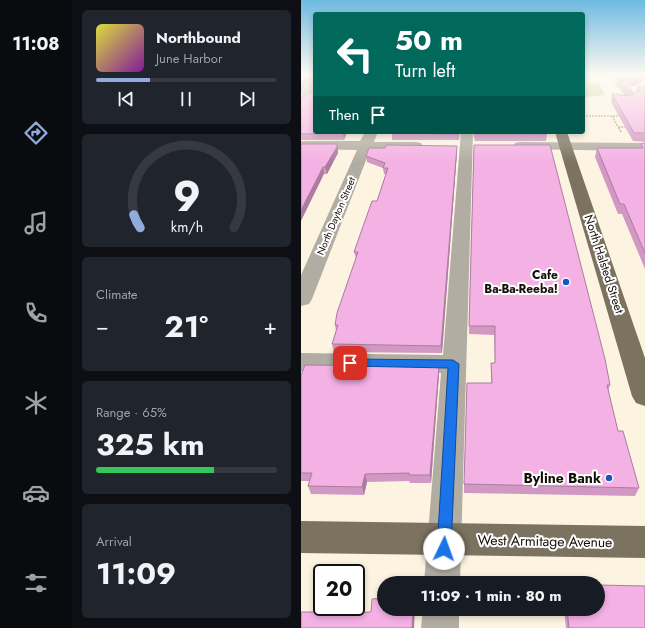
<!DOCTYPE html>
<html lang="en">
<head>
<meta charset="utf-8">
<style>
  :root { --surface:#171b24; --page:#20242c; --text:#f1f3f6; --muted:#9ea1a6; --line:#363941; --accent:#91abde }
  body { margin:0; font-family:Jost,sans-serif; background:var(--page); color:var(--text); height:100vh; display:flex; flex-direction:column; font-size:15px; white-space:nowrap }
  * { box-sizing:border-box; margin:0 }
  p { font-size:13px; color:var(--muted) }
  .icon { flex:none; width:22px; height:22px; fill:none; stroke:currentColor; stroke-width:2; stroke-linecap:round; stroke-linejoin:round }
  .map { position:relative; flex:1; overflow:hidden }
  .side { display:flex; flex-direction:column; gap:10px; padding:10px; background:#0d0f14; width:229px }
  .side>* { flex:none }
  .top-card { position:absolute; left:12px; top:12px; width:272px; height:122px; border-radius:4px; box-shadow:0 2px 6px #0003; background:#00695c; color:#fff; overflow:hidden }
  .speed { position:absolute; left:12px; top:564px; display:flex; gap:8px; font-size:20px; font-weight:700; text-align:center }
  .speed>* { display:grid; place-content:center; width:52px; height:52px; border-radius:50%; background:var(--surface); box-shadow:0 2px 6px #0003; line-height:1 }
  .speed .limit { border:2px solid #111; border-radius:6px; background:#fff; color:#111 }
  .pin { position:absolute; display:grid; place-items:center; width:34px; height:34px; color:#fff; margin:-17px; border-radius:8px; box-shadow:0 2px 6px #0006 }
  .me { position:absolute; width:44px; margin:-22px; rotate:3deg; stroke-linejoin:round; filter:drop-shadow(0 0 3px #0008) }
  .turn { display:flex; align-items:center; gap:14px; height:84px; padding:0 16px; font-size:18px }
  .turn .icon { width:52px; height:52px; stroke-width:2.5 }
  .turn b { display:block; font-size:28px; line-height:34px }
  .then { display:flex; align-items:center; height:38px; padding:0 16px; background:#0003; gap:8px; font-size:15px }
  .big { font-size:30px; font-weight:700; line-height:1.1 }
  .side .tile { flex:1; display:flex; flex-direction:column; justify-content:center; gap:6px; min-width:0; padding:0 14px; border-radius:6px; background:var(--page) }
  .side .dial { align-items:center; gap:0 }
  .dial svg { height:104px; overflow:visible; fill:none; stroke:var(--line); stroke-width:7; stroke-linecap:round; text-anchor:middle }
  .dial text { fill:var(--text); stroke:none }
  .song { display:flex; align-items:center; gap:12px }
  .cover { width:48px; height:48px; border-radius:6px; background:linear-gradient(135deg,hsl(60 70% 55%),hsl(290 70% 35%)) }
  .played { height:4px; border-radius:2px; background:linear-gradient(90deg,var(--accent) 30%,var(--line) 30%) }
  .keys { display:flex; justify-content:space-around; direction:ltr }
  .heat { display:flex; justify-content:space-between; align-items:center; font-size:22px; direction:ltr }
  .charge { height:6px; border-radius:3px; background:linear-gradient(90deg,#34c759 65%,var(--line) 0) }
  .trip { position:absolute; left:76px; top:576px; width:228px; height:40px; border-radius:20px; background:var(--surface); box-shadow:0 2px 6px #0003; font-weight:700; line-height:40px; text-align:center }
  main { display:flex; flex:1; min-height:0 }
  .tab-bar { display:flex; flex-direction:column; width:72px; justify-content:space-around; align-items:center; background:#090b0e; color:var(--muted) }
  .tab-bar .icon { width:28px; height:28px }
  .tab-bar .active { color:var(--accent) }
  .tab-bar b { font-size:18px; color:var(--text) }
  .map>svg:first-child { display:block }
  .green { fill:#b3ce87 }
  .lines { fill:none; stroke-linecap:round; stroke-linejoin:round }
  .path { stroke:#aaa193; stroke-width:1.5; stroke-dasharray:2 1; stroke-linecap:butt }
  .minor { fill:#b2ada3; fill-rule:evenodd }
  .major { fill:#7b7260; fill-rule:evenodd }
  .wall { fill:#d298c4 }
  .shaded-wall { fill:#ab7ca0 }
  .building { fill:#f4b1e4; stroke:#ab7ca0 }
  .route { fill:#1a73e8; stroke:#114b97 }
  .poi-dot { fill:#1c54c0; stroke:#fff; stroke-width:1.5 }
  .labels { text-anchor:middle; dominant-baseline:central; stroke-width:4; stroke-linejoin:round; paint-order:stroke }
  .far-street-label { font-size:10px; fill:#140f08; stroke:#fff }
  .street-label { font-size:12px; fill:#140f08; stroke:#fff }
  .poi-label { font-size:12px; font-weight:bold; fill:#140f08; stroke:#fff; text-anchor:end }
  .near-poi-label { font-size:14px; font-weight:bold; fill:#140f08; stroke:#fff; text-anchor:end }
  .near-street-label { font-size:14px; fill:#140f08; stroke:#fff }
</style>
</head>
<body>
<main>
<nav class="tab-bar">
<b>11:08</b>
<svg class="icon active" aria-label="directions" viewBox="0 0 24 24"><path d="M12 3l9 9-9 9-9-9zM9 14v-3h6M13 9l2 2-2 2"/></svg>
<svg class="icon" aria-label="music" viewBox="0 0 24 24"><path d="M9 18V5l10-2v13"/><circle cx="6" cy="18" r="3"/><circle cx="16" cy="16" r="3"/></svg>
<svg class="icon" aria-label="phone" viewBox="0 0 24 24"><path d="M5 4h4l2 5-3 2q2 4 5 5l2-3 5 2v4C11 20 4 13 5 4z"/></svg>
<svg class="icon" aria-label="climate" viewBox="0 0 24 24"><path d="M12 3v18M4 7l16 10M4 17L20 7"/></svg>
<svg class="icon" aria-label="car" viewBox="0 0 24 24"><path d="M5 17H2v-5l4-1 3-4h7l3 4 3 1v5h-3M9 17h6M6 11h13"/><circle cx="7" cy="17" r="2"/><circle cx="17" cy="17" r="2"/></svg>
<svg class="icon" aria-label="filters" viewBox="0 0 24 24"><path d="M4 7h16M4 17h16"/><circle cx="9" cy="7" r="2"/><circle cx="15" cy="17" r="2"/></svg>
</nav>
<section class="side">
<div class="tile">
<div class="song"><i class="cover"></i><div><b>Northbound</b><p>June Harbor</p></div></div>
<div class="played"></div>
<div class="keys"><svg class="icon" aria-label="previous" viewBox="0 0 24 24"><path d="M18 5L8 12l10 7zM5 5v14"/></svg><svg class="icon" aria-label="pause" viewBox="0 0 24 24"><path d="M8 5v14M16 5v14"/></svg><svg class="icon" aria-label="next" viewBox="0 0 24 24"><path d="M6 5l10 7-10 7zM19 5v14"/></svg></div>
</div>
<div class="tile dial"><svg viewBox="0 0 100 80">
<path d="M14 69A42 42 0 1 1 86 69"/>
<path d="M14 69A42 42 0 0 1 9 59" stroke="#91abde"/>
<text x="50" y="56" font-size="32" font-weight="700">9</text>
<text x="50" y="72" font-size="11">km/h</text>
</svg></div>
<div class="tile"><p>Climate</p>
<div class="heat"><a>−</a><b class="big">21°</b><a>+</a></div>
</div>
<div class="tile"><p>Range · 65%</p><b class="big">325 km</b><div class="charge"></div></div>
<div class="tile"><p>Arrival</p><b class="big">11:09</b></div>
</section>
<div class="map">
<svg width="344" height="628" viewBox="0 0 344 628">
  <rect width="100%" height="100%" fill="#fdf3e1"/>
  <path class="green" d="M284 82 298 83 304 95 282 97V83Z"/>
  <g class="lines">
    <path class="path" d="M282 116H319
      M311 116 317 127
      M320 132 317 127H324"/>
    <path class="minor" d="M14 79C14 88 11 101 0 103 0 94 3 82 14 79Z
      M323 84 327 85 336 97 327 102 321 99 324 96 318 87Z
      M64 132H74L76 134 73 142H115L120 143 122 146 120 149 115 150H69L11 299 8 304 0 306V275L56 150 0 149V141H59Z
      M160 132H172L159 583H123L140 373 0 371V353L142 355Z
      M219 142 344 143V151L214 149 212 146 214 143Z
      M122 609H158V628H120Z"/>
    <path class="major" d="M254 132H266L344 358V406L335 403 331 396Z
      M0 521 344 526V558L0 553Z"/>
  </g>
  <path class="wall" d="M0 75H14V132H46L43 140H0V98L3 97 10 92 13 85 14 78 10 79 4 85 0 93Z
    M310 75H344V80L330 87 323 83 317 88Z
    M336 86H344V142L332 141 310 102 311 94 329 96 335 92Z
    M159 132 158 140H91V133Z
    M172 132H245L246 134 245 141H174Z
    M344 143V269L321 214H317L294 157 296 148H339L340 144Z
    M0 144H36L37 150V153L26 174H23Z
    M173 145 309 385 307 391 317 431 338 488 334 496 163 493V484L190 383V363H194L193 335 168 334Z
    M156 151 141 353 33 352 31 344 35 331 34 325 55 258 53 252 76 201 85 174H83L82 168 66 162 65 156Z
    M138 366V374L130 483H109L108 481 66 482 63 495 10 494 7 486 9 481H0V375Z
    M263 609H297L344 628H265Z"/>
  <path class="shaded-wall" d="M7 75H14V78L10 79 4 85 0 93V85L3 79Z
    M324 75H325L323 83 317 88 318 80Z
    M339 75H344V80L330 87 332 79Z
    M42 132H46L43 140 42 133Z
    M36 144 37 150V153L26 174 24 167Z
    M156 146V151L141 353 140 346Z
    M22 167 23 174 0 221V210Z
    M138 366V374L130 483 129 475Z
    M64 474 66 482 63 495 61 487Z
    M112 609H114L113 628H111Z"/>
  <path class="building" d="M0 75H7L3 79 0 85Z
    M316 75H324L318 80Z
    M326 75H339L332 79Z
    M14 76V132H42V133L0 134V98L3 97 10 92 13 85Z
    M336 86H344V133H333L311 94 329 96 339 90Z
    M91 132H158V134L91 133Z
    M173 132H245L246 134H174Z
    M344 143V253L323 204H319L296 148H342L340 144Z
    M0 144H36V147L24 167H22L0 210Z
    M86 145 156 146 140 346 31 344 37 325H34L36 313 57 252H53L71 201H76L87 168H82L84 163 65 156 68 148H84Z
    M173 145H249L304 359 309 385H306L317 431H322L338 488 163 484 166 383H191L190 363H194V326H168Z
    M4 365 138 366 129 475H108V473L64 474 61 487 7 486 11 473H0V375Z
    M297 585 344 586V628H268L266 609H297Z
    M83 598V609H112L111 628H0V612H15V614L70 612 71 599Z"/>
  <linearGradient id="sky" x2="0" y2="1"><stop stop-color="#6dbae0"/><stop offset="0.46" stop-color="#fefaf2"/><stop offset="1" stop-color="#fefaf2" stop-opacity="0"/></linearGradient>
  <rect width="344" height="163" fill="url(#sky)"/>
  <path class="route" d="M49 359 152 360 158 364 150 549 148 553 143 555 138 553 136 549 147 368 49 366 44 363Z"/>
  <g class="poi-dot">
    <circle cx="265" cy="282" r="4"/>
    <circle cx="308" cy="478" r="4"/>
  </g>
  <g class="labels">
    <g class="far-street-label">
      <text transform="translate(35 216) rotate(-67)">North Dayton Street</text>
    </g>
    <g class="street-label">
      <text transform="translate(303 264) rotate(72)">North Halsted Street</text>
    </g>
    <g class="poi-label">
      <text x="257" y="275">Cafe<tspan x="257" dy="14">Ba-Ba-Reeba!</tspan></text>
    </g>
    <g class="near-poi-label">
      <text x="300" y="478">Byline Bank</text>
    </g>
    <g class="near-street-label">
      <text transform="translate(244 541) rotate(1)">West Armitage Avenue</text>
    </g>
  </g>
</svg>
<div class="speed"><div class="limit">20</div></div>
<div class="pin" style="left:49px;top:363px;background:#d93025"><svg class="icon" aria-label="arrive" viewBox="0 0 24 24"><path d="M6 21V4h12l-3 4 3 4H6"/></svg></div>
<svg class="me" style="left:143px;top:549px" viewBox="-20 -20 40 40"><circle r="19" fill="#fff"/><path d="M0-13L10 11 0 6-10 11z" fill="#1a73e8"/></svg>
<div class="trip">11:09 · 1 min · 80 m</div>
<div class="top-card">
<div class="turn"><svg class="icon" aria-label="left" viewBox="0 0 24 24"><path d="M17 20v-9H6M10 6l-5 5 5 5"/></svg><div><b>50 m</b>Turn left</div></div>
<div class="then">Then<svg class="icon" aria-label="arrive" viewBox="0 0 24 24"><path d="M6 21V4h12l-3 4 3 4H6"/></svg></div>
</div>
</div>
</main>
</body>
</html>
